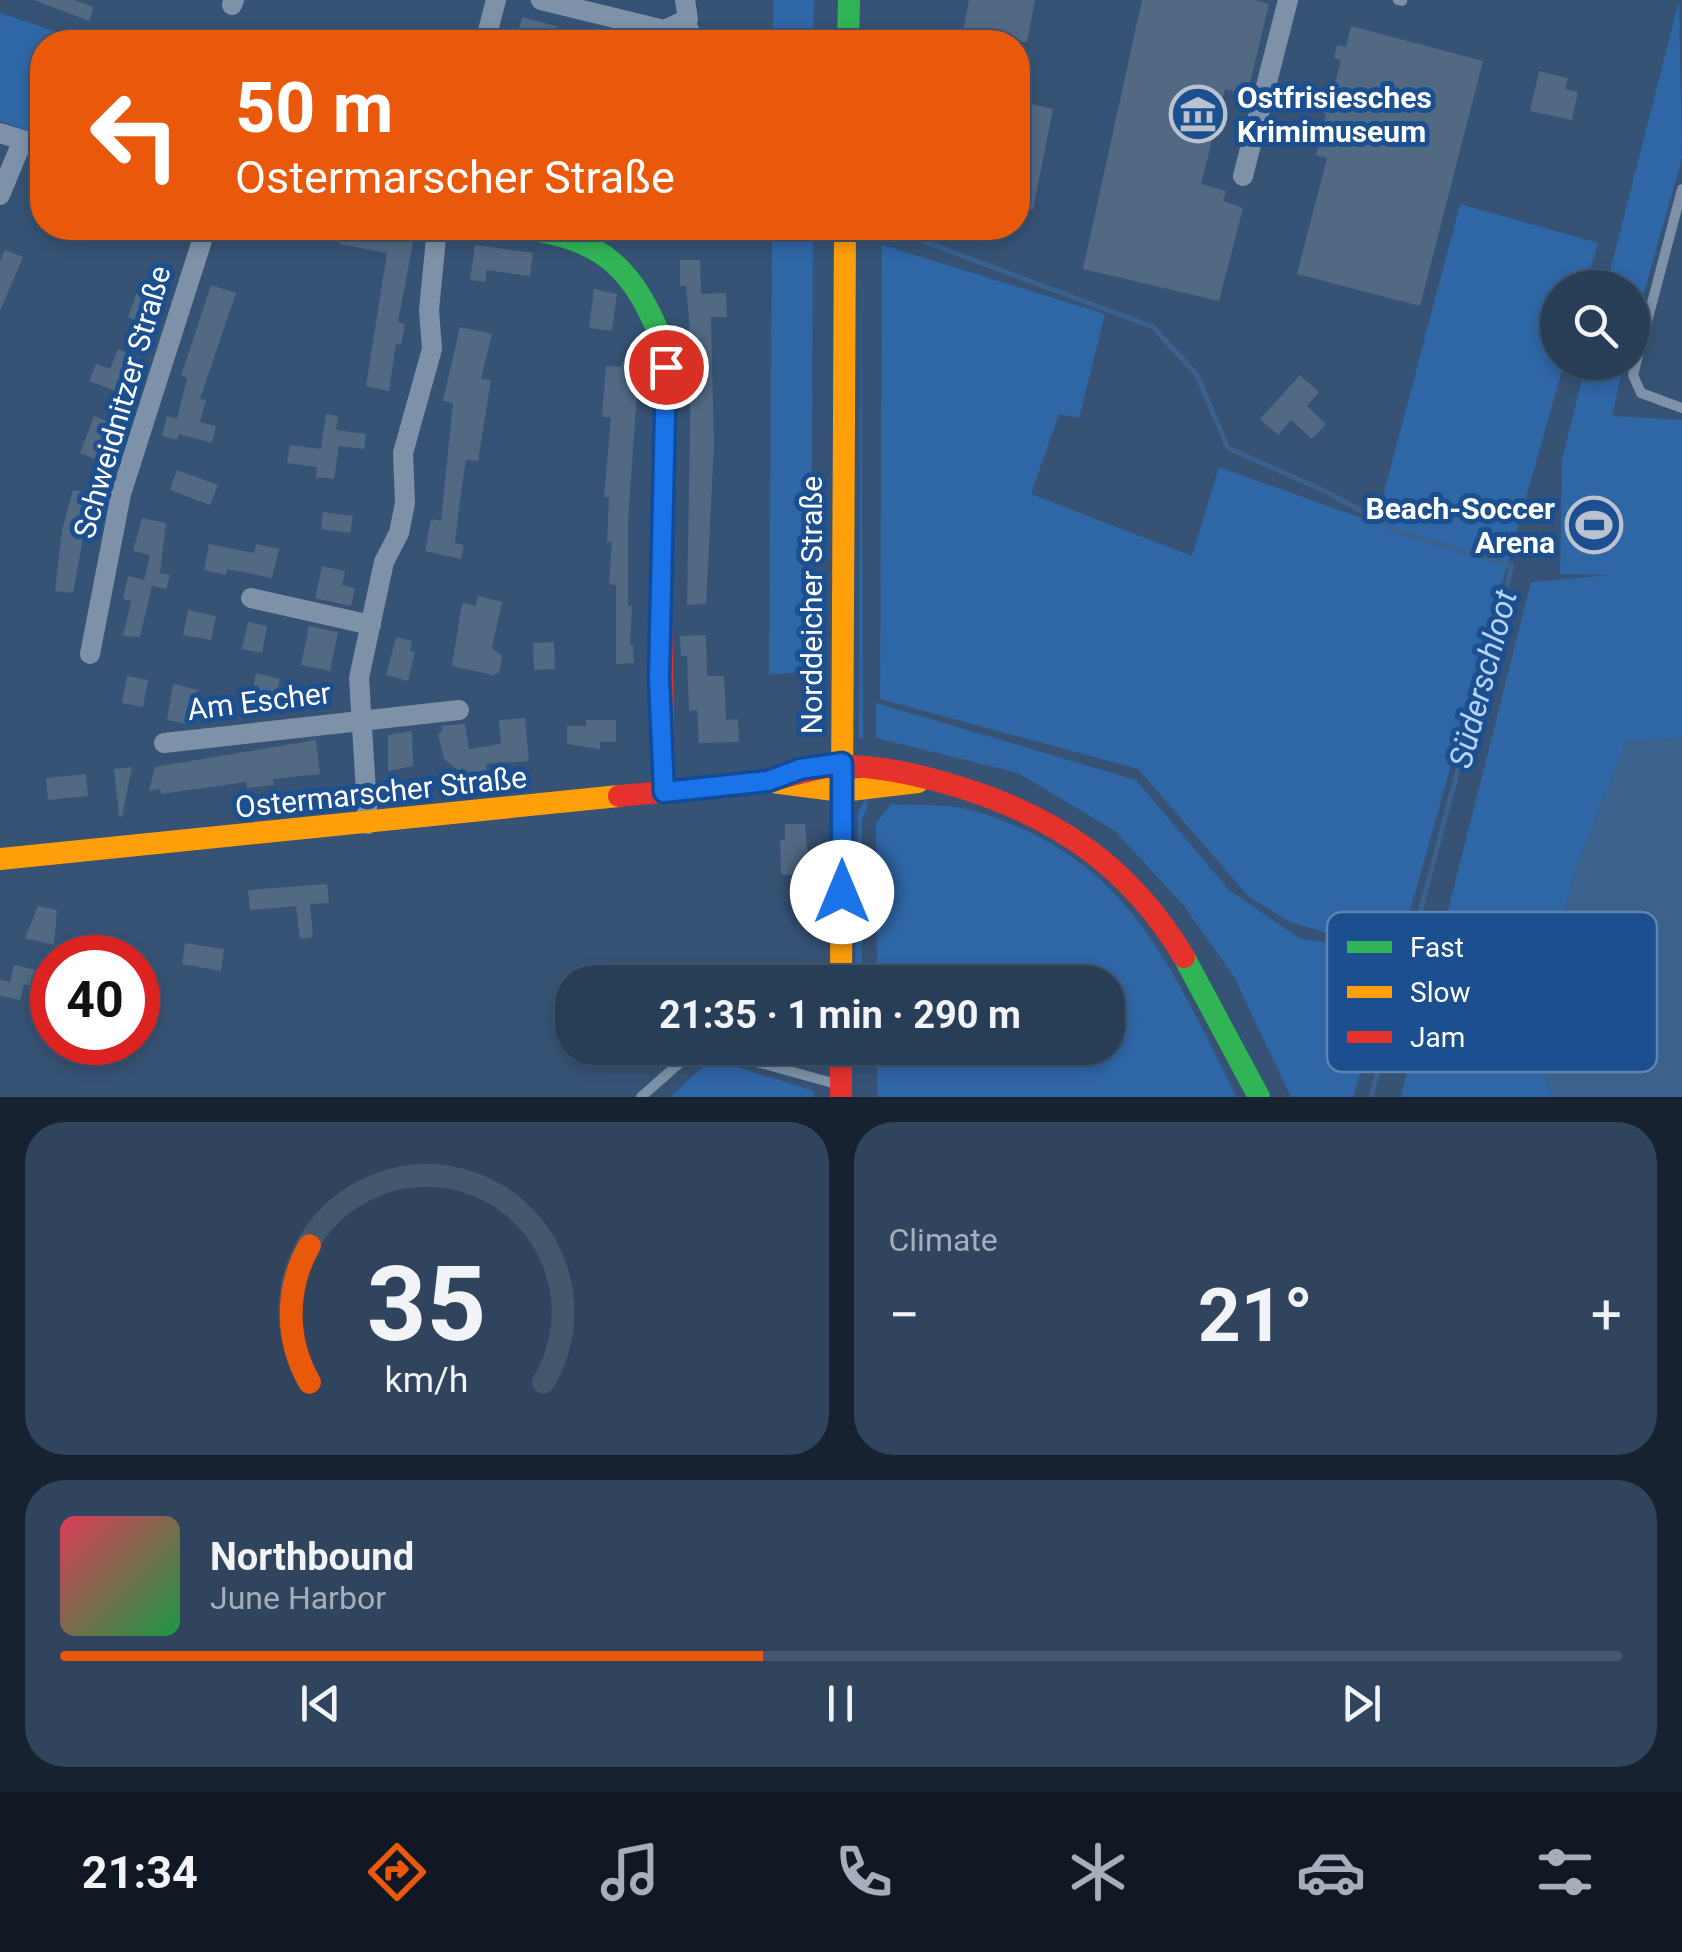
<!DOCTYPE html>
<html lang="en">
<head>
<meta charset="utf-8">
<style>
  :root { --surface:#283e57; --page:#30455d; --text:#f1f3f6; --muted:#a5aeba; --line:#44576d; --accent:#ea580c }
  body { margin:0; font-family:Roboto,sans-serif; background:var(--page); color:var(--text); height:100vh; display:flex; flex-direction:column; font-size:38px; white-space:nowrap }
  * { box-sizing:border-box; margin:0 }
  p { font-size:32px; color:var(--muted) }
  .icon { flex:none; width:55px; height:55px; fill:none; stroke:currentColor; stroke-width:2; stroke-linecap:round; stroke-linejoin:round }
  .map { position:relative; height:1097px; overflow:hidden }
  .panel { display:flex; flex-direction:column; gap:25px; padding:25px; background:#162230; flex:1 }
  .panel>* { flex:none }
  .hud { position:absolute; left:30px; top:30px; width:1000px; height:210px; border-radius:40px; box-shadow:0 5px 15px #0003,0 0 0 2px var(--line); background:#ea580c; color:#fff; overflow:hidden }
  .controls { position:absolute; left:1540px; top:270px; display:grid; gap:20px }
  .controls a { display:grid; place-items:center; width:110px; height:110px; border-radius:50%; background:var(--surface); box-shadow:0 5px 15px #0003,0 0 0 2px var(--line); font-size:50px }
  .speed { position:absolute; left:30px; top:935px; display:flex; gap:20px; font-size:50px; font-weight:700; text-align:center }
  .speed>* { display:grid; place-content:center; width:130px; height:130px; border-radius:50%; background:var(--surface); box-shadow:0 5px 15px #0003,0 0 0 2px var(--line); line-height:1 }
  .speed .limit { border:15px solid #d22; background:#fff; color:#111 }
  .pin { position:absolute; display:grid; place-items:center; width:85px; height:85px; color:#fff; margin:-42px; border:5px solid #fff; border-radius:50%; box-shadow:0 2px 10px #0007 }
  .me { position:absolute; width:110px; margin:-55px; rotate:0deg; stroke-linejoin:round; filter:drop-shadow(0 0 8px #0008) }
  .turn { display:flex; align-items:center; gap:35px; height:210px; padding:0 40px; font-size:45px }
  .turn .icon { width:130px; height:130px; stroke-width:2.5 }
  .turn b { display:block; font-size:70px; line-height:85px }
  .big { font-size:75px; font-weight:700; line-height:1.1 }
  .panel .tile { flex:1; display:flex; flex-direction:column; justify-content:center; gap:15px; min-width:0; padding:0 35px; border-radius:40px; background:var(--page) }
  .panel .dial { align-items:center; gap:0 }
  .dial svg { height:260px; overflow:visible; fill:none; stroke:var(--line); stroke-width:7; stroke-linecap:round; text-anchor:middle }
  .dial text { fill:var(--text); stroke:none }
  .song { display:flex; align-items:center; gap:30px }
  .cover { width:120px; height:120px; border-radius:15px; background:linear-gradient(135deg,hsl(350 70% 55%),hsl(140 70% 35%)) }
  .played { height:10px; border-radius:5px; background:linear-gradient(90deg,var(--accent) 45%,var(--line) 45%) }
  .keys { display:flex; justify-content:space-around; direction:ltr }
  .heat { display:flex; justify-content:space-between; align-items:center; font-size:55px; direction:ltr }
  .panel .tiles { flex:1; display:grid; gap:25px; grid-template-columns:1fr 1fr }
  .tile:last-child { grid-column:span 2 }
  .trip { position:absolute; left:555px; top:965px; width:570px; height:100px; border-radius:40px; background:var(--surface); box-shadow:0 5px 15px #0003,0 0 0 2px var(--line); font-weight:700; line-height:100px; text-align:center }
  .dock { display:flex; height:160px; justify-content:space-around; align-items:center; background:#101923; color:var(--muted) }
  .dock .icon { width:70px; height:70px }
  .dock .selected { color:var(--accent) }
  .dock b { font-size:45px; color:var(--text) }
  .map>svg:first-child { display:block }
  .green { fill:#2f66a5 }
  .water { fill:#3b618d }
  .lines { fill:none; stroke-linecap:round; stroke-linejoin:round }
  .stream { stroke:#3b618d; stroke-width:5 }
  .building { fill:#526984 }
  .lane { stroke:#7d92a8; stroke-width:10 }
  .street { stroke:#7d92a8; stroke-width:20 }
  .fast { stroke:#30b455; stroke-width:22 }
  .slow { stroke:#ff9f0a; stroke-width:22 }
  .jam { stroke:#e5322d; stroke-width:22 }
  .route-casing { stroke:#114b97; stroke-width:25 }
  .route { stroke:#1a73e8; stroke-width:18 }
  .labels { text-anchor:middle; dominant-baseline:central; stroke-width:10; stroke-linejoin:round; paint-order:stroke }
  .poi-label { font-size:30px; font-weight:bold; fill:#fff; stroke:#1b4f8f; text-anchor:start }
  .street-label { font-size:30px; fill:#fff; stroke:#1b4f8f }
  .water-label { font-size:32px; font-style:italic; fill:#b5d3f5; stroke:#1b4f8f }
  .key { fill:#1b4f8f; stroke:#5f84b1; stroke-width:2.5 }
  .key-label { font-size:28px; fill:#fff }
</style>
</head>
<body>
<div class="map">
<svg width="1682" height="1097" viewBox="0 0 1682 1097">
  <rect width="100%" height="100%" fill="#365274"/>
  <path class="green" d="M773 0H814L813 42H773Z
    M1679 0 1682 158 1633 332 1632 288 1606 287Z
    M0 13 89 42H42V136L0 121Z
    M1460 204 1598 243 1585 287 1558 288V362L1564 363 1401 943 1341 937 1290 922 1249 897 1138 769 880 699 882 245 1105 314 1079 418 1059 414 1031 494 1192 556 1219 467 1376 523Z
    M576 228H761L760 239 586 229Z
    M772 228H813L811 671 769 675Z
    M861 228 863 738 859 739Z
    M1586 363H1624L1612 416 1682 420V737L1626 742 1577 865 1551 960 1533 1047 1552 1097H1401L1531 582 1611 575 1560 574 1562 459Z
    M876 703 1136 780 1229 890 1299 938 1399 955 1353 1097H1291L1234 977 1184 906 1115 831 1018 773 876 738Z
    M866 798 868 806 862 820V982H855L858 812Z
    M891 804C917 806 949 803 974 811 1129 856 1170 966 1237 1097H877V1048H1108V982H877L876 823Z
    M703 1067H737L814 1091V1097H670Z"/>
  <path class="water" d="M1682 737V1097H1552L1533 1047 1551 960 1577 865 1626 741Z"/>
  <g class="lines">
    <path class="stream" d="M888 228 1153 327 1197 375 1228 448 1327 492 1396 531 1512 566 1371 1097"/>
  </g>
  <path class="building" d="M34 0H74L94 7 89 21Z
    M969 0H1035L1027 42H961Z
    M1142 0H1255L1269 4 1247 95 1225 89 1201 184 1226 191 1223 201 1243 208 1219 301 1083 269Z
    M522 17 556 26 552 42H516Z
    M1351 26 1483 61 1420 306 1297 274 1327 158 1316 155 1326 114 1319 112 1323 97 1331 99 1341 60 1334 58 1337 45 1346 47Z
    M1539 71 1568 78 1565 89 1578 92 1572 120 1530 111Z
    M1018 101 1053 109 1033 210 1018 207Z
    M343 228 414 237 398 322 405 324 401 345 396 344 389 391 366 386 387 253 339 244Z
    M475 245 533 253 530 276 487 270 485 282 470 280Z
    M5 250 23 257 0 311V261Z
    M680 260H700L701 294 726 293 727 317H711L714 445 706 604 687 605 691 376 689 318 686 286H680Z
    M142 279 162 286 148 325 128 317Z
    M211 285 236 293 200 399 206 400 200 422 216 426 212 443 179 434 177 440 162 436 167 416 177 419 187 378 181 376Z
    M594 289 617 294 612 331 589 328Z
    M460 327 492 334 481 379 491 380 478 461 466 460 461 492 455 543 464 545 461 559 425 551 431 519 441 521 453 403 443 401Z
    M118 349 138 357 124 394 89 381 96 364 110 369Z
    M622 362 639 363 628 522V606H632L630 645H633L634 663 616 664V585L609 584 612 542H607L609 498 604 497 611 417H602L606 366 621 367Z
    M1300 375 1319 392 1307 406 1326 424 1312 439 1291 420 1278 435 1260 419Z
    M326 414 338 416 336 430 366 434 364 449 339 446 334 479 316 477 317 467 287 463 290 445 321 449Z
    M94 416 114 424 100 461 80 453Z
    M177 470 218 485 210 505 170 490Z
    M73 490 91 494 73 593 55 591 62 530Z
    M323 512 353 516 350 533 321 529Z
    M142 518 166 523 160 573 170 575 166 589 152 586 140 637 123 636 131 601 123 599 128 576 144 580 150 555 133 551Z
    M209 544 254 553 256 544 279 549 272 578 227 569 226 575 204 570Z
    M322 566 345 571 342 585 355 588 351 606 315 598Z
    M478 596 502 602 492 648 502 656 499 673 493 675 452 666 462 603 476 606Z
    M188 610 216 616 211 640 183 635Z
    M248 622 267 626 262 653 242 649Z
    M309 626 338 632 330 671 301 665Z
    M706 635 707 676H724L726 720 738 719 739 742 699 743 697 710 689 711 687 656H681L680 636Z
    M396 637 412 641 410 651 415 652 408 681 386 675Z
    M554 642 555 669 534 670 533 643Z
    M256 673 280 679 273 712 249 707Z
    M127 676 148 680 143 707 122 703Z
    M173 684 198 690 187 724 167 720Z
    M525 718 529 761 486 764 487 770 464 775 444 759 438 734 443 730 441 726 465 724 469 749 501 744 499 720Z
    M586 720H616V742H600V749L567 744V726H586Z
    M412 731 413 766 388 771V735Z
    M316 740 320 774 273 779 274 785 247 788 246 782 161 794 160 789 149 791 155 767Z
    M132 767 122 817 119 816 114 769Z
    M86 774 88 796 48 800 46 778Z
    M785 824H805L810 874 781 875 780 840H785Z
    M327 884 329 903 310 904 313 937 300 939 296 906 250 910 248 890Z
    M38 906 57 910 54 945 25 938Z
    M185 943 224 949 221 971 182 964Z
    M14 965 49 973 46 989 24 984 20 1000 0 996V980L10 982Z"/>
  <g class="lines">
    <path class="lane" d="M1398 0 1402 1
      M688 19 702 42
      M1682 189 1633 375 1641 393 1682 408
      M641 1097 691 1053 710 1049 840 1085"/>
    <path class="street" d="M541 0 664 30 688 19 685 0
      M232 5 234 0
      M485 42 496 0
      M0 133 42 146
      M1243 176 1288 0
      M0 195 22 142
      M251 598 371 625
      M90 654 121 494 206 228
      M164 743 459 710
      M368 824 359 678 384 562 399 533 405 503 403 453 432 349 429 310 437 228"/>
    <path class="fast" d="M848 42 849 0
      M518 228C605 238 635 269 666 351L661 595
      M1184 957 1259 1097"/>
    <path class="slow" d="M772 782 842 791 918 782
      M0 859 619 796
      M841 982 845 228"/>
    <path class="jam" d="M661 595 664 792
      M619 796C667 791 716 789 764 781 789 778 812 767 838 766 879 765 920 775 959 787 1057 817 1131 868 1184 957
      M841 1048V1097"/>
  </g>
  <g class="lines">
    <g class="route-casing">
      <path id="route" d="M666 367 659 678 664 792 768 781 800 769 842 763V892"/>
    </g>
    <use href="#route" class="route"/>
  </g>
  <defs>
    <g id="museum-ring" transform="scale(2.875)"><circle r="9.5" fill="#1b4f8f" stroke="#b9c2ce" stroke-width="1.5"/><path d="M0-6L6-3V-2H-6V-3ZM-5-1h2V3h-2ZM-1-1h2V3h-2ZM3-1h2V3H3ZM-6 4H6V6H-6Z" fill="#b9c2ce"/></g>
    <g id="stadium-ring" transform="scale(2.875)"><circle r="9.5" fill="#1b4f8f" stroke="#b9c2ce" stroke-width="1.5"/><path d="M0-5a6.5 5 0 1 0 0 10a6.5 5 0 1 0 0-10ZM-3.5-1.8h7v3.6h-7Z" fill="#b9c2ce"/></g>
  </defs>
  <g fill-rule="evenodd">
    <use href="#museum-ring" x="1198" y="114"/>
    <use href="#stadium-ring" x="1594" y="525"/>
  </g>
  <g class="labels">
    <g class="poi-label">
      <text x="1237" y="97">Ostfrisiesches<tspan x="1237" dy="34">Krimimuseum</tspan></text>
      <text x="1555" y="508" text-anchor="end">Beach-Soccer<tspan x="1555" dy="34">Arena</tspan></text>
    </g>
    <g class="street-label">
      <text transform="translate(122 402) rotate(-74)">Schweidnitzer Straße</text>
      <text transform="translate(811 605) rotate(-90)">Norddeicher Straße</text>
      <text transform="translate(259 701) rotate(-7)">Am Escher</text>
      <text transform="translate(381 792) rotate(-6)">Ostermarscher Straße</text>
    </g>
    <g class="water-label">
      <text transform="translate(1483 679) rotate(-75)">Süderschloot</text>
    </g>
  </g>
  <rect x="1327" y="912" width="330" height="160" rx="15" class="key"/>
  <rect x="1347" y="941" width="45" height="12" fill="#30b455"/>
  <rect x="1347" y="986" width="45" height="12" fill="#ff9f0a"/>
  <rect x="1347" y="1031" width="45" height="12" fill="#e5322d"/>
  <g class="key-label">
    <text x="1410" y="957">Fast</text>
    <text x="1410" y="1002">Slow</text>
    <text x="1410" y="1047">Jam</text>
  </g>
</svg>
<div class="controls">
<a><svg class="icon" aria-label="search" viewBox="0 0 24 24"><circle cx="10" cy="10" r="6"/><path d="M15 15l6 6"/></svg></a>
</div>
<div class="speed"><div class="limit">40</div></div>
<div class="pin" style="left:666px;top:367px;background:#d93025"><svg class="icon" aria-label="arrive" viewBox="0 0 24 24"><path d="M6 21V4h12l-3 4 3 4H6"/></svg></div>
<svg class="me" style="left:842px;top:892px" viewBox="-20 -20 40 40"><circle r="19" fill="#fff"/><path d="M0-13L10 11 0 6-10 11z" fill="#1a73e8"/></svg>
<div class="trip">21:35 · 1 min · 290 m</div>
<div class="hud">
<div class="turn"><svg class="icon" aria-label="left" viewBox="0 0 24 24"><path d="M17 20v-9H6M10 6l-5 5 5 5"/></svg><div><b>50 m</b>Ostermarscher Straße</div></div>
</div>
</div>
<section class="panel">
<div class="tiles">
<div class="tile dial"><svg viewBox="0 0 100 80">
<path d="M14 69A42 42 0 1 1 86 69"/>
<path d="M14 69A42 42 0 0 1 14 27" stroke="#ea580c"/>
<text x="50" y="56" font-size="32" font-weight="700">35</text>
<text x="50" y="72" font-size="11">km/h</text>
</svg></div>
<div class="tile"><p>Climate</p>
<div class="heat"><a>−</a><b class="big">21°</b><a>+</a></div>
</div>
<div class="tile">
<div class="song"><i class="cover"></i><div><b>Northbound</b><p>June Harbor</p></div></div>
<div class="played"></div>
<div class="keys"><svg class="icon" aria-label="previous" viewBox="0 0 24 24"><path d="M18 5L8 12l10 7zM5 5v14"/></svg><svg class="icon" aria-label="pause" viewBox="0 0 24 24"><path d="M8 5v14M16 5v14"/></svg><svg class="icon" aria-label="next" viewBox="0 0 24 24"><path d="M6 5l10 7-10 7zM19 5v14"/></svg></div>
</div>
</div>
</section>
<nav class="dock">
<b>21:34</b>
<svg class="icon selected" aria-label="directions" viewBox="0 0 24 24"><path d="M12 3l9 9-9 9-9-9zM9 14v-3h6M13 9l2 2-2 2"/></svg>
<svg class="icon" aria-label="music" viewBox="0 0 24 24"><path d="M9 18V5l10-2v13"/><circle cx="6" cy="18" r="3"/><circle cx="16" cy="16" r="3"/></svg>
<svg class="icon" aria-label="phone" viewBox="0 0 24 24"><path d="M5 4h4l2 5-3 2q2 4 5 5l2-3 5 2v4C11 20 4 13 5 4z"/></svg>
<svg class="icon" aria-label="climate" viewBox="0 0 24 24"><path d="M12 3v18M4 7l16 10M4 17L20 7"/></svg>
<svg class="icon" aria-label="car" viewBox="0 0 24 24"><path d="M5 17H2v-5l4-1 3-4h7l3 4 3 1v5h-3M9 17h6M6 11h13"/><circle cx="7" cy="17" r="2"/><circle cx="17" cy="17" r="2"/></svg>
<svg class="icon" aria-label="filters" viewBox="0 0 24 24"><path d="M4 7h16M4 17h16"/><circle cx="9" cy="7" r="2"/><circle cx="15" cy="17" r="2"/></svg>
</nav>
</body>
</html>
